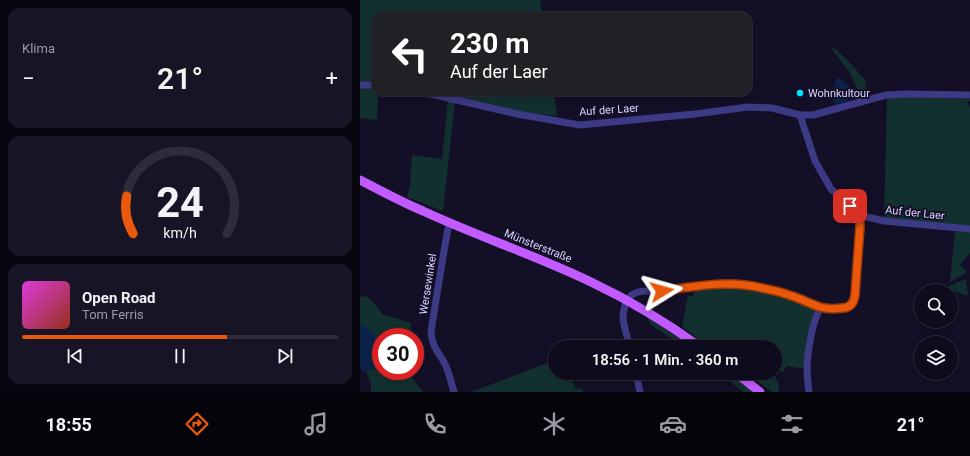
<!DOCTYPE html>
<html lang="de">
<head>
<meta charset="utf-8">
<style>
  :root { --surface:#0e0b1c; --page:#171425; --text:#f1f3f6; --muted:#9b9ba3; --line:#2e2b3b; --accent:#ea580c }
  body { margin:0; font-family:Roboto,sans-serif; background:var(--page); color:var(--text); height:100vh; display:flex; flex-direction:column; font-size:15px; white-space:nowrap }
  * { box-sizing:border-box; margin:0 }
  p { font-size:13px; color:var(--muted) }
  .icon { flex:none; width:22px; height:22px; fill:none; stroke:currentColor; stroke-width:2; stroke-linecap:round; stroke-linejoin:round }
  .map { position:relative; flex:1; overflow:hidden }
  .drawer { display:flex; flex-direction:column; gap:8px; padding:8px; background:#08060f; width:360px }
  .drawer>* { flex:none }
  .top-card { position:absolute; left:12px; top:12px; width:380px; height:84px; border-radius:12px; box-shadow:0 2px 10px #0003,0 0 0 1px var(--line); background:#202124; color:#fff; overflow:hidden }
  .tools { position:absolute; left:554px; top:284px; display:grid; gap:8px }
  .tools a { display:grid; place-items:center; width:44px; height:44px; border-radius:50%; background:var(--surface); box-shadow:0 2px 10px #0003,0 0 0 1px var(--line); font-size:20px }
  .speed { position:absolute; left:12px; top:328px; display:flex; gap:8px; font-size:20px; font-weight:700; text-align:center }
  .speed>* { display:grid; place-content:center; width:52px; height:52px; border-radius:50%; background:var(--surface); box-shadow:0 2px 10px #0003,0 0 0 1px var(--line); line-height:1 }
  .speed .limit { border:6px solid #d22; background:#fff; color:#111 }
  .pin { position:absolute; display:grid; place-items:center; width:34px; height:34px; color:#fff; margin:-17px; border-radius:8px; box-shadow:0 2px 6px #0006 }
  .me { position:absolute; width:44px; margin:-22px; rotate:82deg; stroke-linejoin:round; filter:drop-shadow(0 0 3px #0008) }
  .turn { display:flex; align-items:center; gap:14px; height:84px; padding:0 12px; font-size:18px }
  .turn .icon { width:52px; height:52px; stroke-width:2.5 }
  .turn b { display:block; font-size:28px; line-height:34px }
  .big { font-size:30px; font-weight:600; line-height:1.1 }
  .drawer .widget { flex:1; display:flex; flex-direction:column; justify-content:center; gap:6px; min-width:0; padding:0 14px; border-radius:12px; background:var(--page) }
  .drawer .dial { align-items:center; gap:0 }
  .dial svg { height:104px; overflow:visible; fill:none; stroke:var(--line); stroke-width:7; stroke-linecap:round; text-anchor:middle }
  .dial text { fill:var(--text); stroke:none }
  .song { display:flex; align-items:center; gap:12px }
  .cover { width:48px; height:48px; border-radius:6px; background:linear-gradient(135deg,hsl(300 70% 55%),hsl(10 70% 35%)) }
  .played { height:4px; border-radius:2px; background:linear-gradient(90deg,var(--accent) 65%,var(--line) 65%) }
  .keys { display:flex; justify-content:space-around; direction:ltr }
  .heat { display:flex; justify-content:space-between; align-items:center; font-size:22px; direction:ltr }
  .trip { position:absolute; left:188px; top:340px; width:234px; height:40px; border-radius:20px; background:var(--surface); box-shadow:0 2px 10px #0003,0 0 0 1px var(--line); font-weight:600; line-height:40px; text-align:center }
  .tabs { display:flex; height:64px; justify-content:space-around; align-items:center; background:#06040b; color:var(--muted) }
  .tabs .icon { width:28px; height:28px }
  .tabs .selected { color:var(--accent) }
  .tabs b { font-size:18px; color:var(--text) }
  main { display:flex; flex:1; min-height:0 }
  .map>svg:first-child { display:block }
  .green { fill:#12302f }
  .water { fill:#0c2248 }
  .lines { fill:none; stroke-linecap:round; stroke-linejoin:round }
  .minor { stroke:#3d3a85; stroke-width:7 }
  .major { stroke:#c25bff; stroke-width:9 }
  .route-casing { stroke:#983908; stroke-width:10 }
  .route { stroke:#ea580c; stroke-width:7 }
  .poi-dot { fill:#00e5ff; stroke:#130f26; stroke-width:1.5 }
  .labels { text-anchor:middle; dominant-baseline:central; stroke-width:4; stroke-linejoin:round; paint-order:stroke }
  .poi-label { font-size:11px; fill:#d9d4ff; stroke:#130f26; text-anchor:start }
  .street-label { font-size:11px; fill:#d9d4ff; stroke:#130f26 }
</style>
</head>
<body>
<main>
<section class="drawer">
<div class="widget"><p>Klima</p>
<div class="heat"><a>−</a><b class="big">21°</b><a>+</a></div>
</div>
<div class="widget dial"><svg viewBox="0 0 100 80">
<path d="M14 69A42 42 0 1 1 86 69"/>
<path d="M14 69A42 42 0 0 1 9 40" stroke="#ea580c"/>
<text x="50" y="56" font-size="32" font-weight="700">24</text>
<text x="50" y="72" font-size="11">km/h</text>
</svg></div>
<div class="widget">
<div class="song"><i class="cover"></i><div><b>Open Road</b><p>Tom Ferris</p></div></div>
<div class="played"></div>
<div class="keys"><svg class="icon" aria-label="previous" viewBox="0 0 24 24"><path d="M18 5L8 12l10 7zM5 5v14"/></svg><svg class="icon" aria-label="pause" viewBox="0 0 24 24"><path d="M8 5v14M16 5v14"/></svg><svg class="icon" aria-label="next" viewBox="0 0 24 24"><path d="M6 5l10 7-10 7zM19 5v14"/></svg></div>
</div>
</section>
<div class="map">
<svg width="610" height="392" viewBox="0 0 610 392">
  <rect width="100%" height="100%" fill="#130f26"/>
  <path class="green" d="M0 0H180L183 16H16V81L0 82Z
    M471 48 476 49 492 65 505 80 507 97 502 100 490 73Z
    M0 88H16V92H18L17 120 0 118Z
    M71 92H194L197 116 160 112Z
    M544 97 610 99V101L607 102 610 107V227L524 219 527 98Z
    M88 100 95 102 83 211 47 197 50 186 52 155 82 159Z
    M595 232H610V253L600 265 607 272 590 282Z
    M606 279 608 296 593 291H578Z
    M372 286 427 297 456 307 449 339 446 369 427 366 423 372 418 371 415 379 418 381 419 392H412L386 373H415V347H350L322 327 328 296H333L335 289Z
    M6 296 17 306 22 314 51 323V337H21V354H19L15 359 10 361 9 359 13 355 2 325 0 324V297Z
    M287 317 332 347H324L290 324Z
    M195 360V373H209L216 389 222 388 223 392H111Z
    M13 368 19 371 21 370V371H41L43 374 51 376 63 392H11V384L6 371Z
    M360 373H368L393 392H383Z"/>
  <path class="water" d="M480 78 493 89 496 97 483 103H480L476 104 474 103C472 95 474 86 476 79Z
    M0 324 2 325H4L15 335C15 346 17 351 10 359V361C15 361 16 357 20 354H21V370L19 371 13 368 6 371H3L0 368Z"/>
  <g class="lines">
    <path class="minor" d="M0 85H16
      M62 92 157 114 220 125 335 114 388 107 412 108 440 115 455 161 471 189 499 215 524 221 610 229
      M440 115H453L526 95 546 94 610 95
      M90 223 88 229 84 251 71 331C72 347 78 351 85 364 89 372 91 383 94 392
      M270 347C268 339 263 325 263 317 263 313 265 303 267 300 277 287 290 292 304 291 339 286 368 279 403 288 414 290 425 293 435 297 444 300 452 305 461 307 467 309 475 309 482 308 491 307 493 303 495 295L500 226 499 215
      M276 373 280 392
      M449 392C448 384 447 375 447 366 448 350 452 321 461 307"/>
    <path class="major" d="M0 180C21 191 41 202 63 211 119 237 178 256 233 283 271 301 307 323 340 347
      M376 373 400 392"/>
  </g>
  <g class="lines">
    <g class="route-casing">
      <path id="route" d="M302 291C336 286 368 280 402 288 413 290 424 293 435 297 443 300 451 304 460 307 467 309 475 309 482 308 490 308 494 303 495 295L500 226 499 215 490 206"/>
    </g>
    <use href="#route" class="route"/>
  </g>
  <circle class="poi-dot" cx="440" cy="93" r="4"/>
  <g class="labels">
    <g class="poi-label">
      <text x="448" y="93">Wohnkultour</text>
    </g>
    <g class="street-label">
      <text transform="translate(249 110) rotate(-4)">Auf der Laer</text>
      <text transform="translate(555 213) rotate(6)">Auf der Laer</text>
      <text transform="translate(178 246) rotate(22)">Münsterstraße</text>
      <text transform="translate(68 284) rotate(-81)">Wersewinkel</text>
    </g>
  </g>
</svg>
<div class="tools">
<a><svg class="icon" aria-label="search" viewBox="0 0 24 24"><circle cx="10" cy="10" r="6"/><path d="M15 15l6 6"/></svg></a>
<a><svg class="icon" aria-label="layers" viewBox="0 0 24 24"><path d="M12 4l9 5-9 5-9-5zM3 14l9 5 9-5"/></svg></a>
</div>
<div class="speed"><div class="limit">30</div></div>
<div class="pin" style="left:490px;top:206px;background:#d93025"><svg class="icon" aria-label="arrive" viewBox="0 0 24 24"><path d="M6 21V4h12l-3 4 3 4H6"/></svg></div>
<svg class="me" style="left:302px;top:291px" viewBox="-20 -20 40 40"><path d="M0-17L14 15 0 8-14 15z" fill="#ea580c" stroke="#fff" stroke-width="4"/></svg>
<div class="trip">18:56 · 1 Min. · 360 m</div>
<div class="top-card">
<div class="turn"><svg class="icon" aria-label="left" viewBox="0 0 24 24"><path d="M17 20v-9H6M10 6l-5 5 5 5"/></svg><div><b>230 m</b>Auf der Laer</div></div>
</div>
</div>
</main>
<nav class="tabs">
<b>18:55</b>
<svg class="icon selected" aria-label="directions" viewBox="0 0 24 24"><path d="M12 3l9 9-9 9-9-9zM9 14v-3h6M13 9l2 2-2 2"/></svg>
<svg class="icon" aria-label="music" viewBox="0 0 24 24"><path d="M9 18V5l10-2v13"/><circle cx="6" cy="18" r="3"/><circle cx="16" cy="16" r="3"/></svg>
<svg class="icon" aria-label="phone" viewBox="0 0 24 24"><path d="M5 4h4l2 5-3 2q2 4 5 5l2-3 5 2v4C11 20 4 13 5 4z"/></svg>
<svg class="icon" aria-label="climate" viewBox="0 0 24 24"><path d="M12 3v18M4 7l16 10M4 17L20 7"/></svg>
<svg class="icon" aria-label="car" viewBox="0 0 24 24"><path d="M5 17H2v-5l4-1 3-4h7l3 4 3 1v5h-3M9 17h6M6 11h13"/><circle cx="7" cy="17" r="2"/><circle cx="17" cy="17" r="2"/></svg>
<svg class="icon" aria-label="filters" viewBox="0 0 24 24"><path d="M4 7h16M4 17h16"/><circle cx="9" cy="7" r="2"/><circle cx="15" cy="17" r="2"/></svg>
<b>21°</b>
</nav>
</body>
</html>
